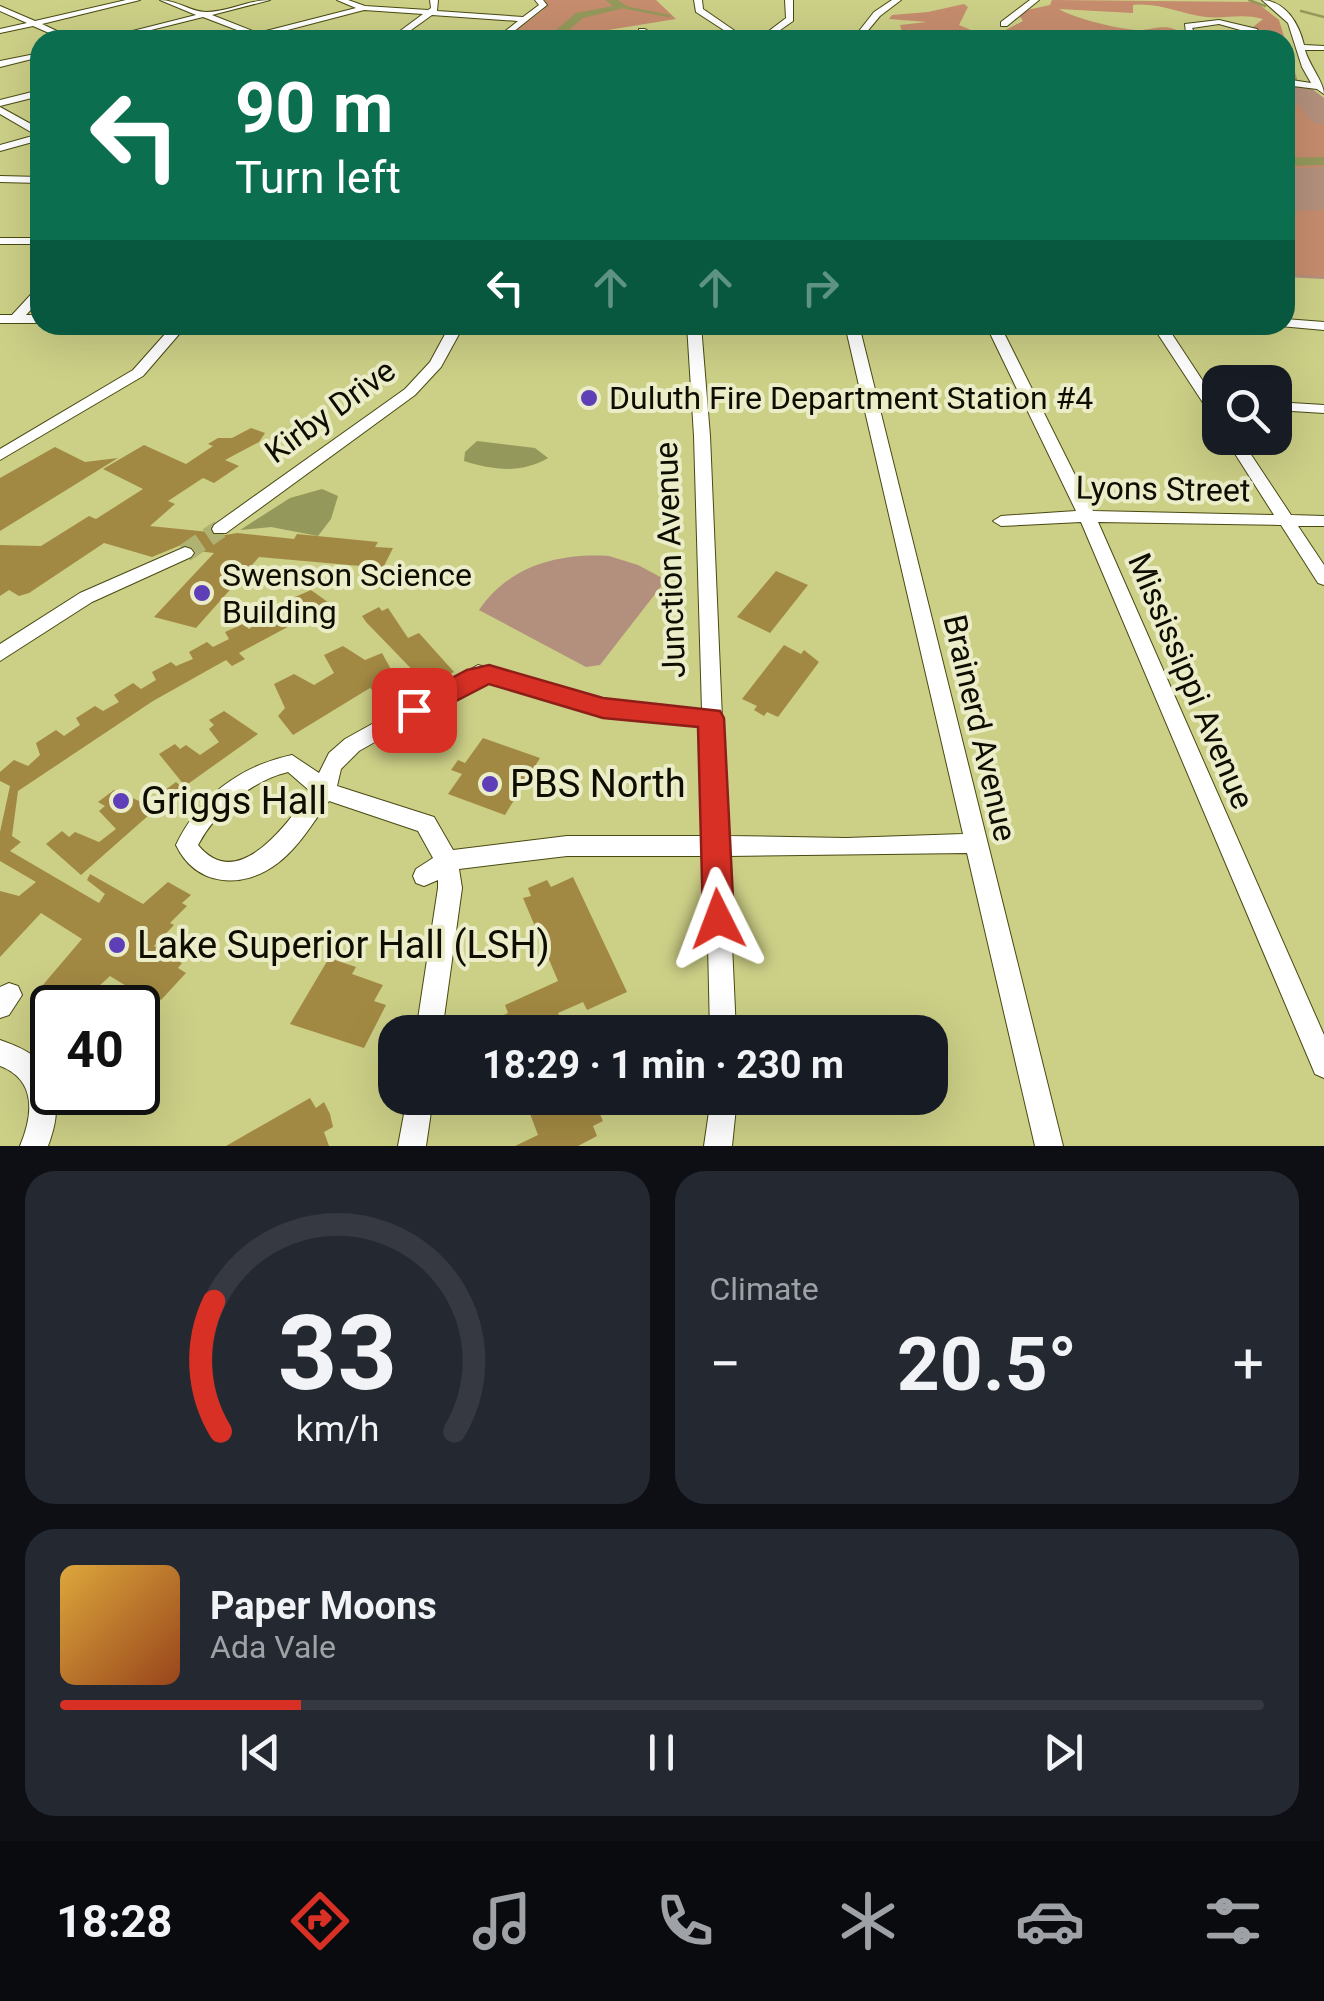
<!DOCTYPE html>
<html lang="en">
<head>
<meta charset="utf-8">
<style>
  :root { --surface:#171b24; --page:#242831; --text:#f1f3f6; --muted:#9ea1a6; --line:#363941; --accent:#d93025 }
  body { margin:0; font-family:Roboto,sans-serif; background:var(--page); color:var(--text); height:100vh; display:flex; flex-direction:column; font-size:38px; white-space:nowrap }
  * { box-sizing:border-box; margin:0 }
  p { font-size:32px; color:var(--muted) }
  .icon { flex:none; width:55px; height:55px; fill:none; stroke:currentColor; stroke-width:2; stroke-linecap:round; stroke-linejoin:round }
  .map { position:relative; height:1146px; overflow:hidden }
  .details { display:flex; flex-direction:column; gap:25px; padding:25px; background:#0d0f14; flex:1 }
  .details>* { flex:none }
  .banner { position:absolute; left:30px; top:30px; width:1265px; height:305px; border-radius:30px; box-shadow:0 10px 40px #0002; background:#0b6e4f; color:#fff; overflow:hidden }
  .controls { position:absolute; left:1202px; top:365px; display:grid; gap:20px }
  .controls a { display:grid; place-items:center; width:90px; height:90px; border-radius:20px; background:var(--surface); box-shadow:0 10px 40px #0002; font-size:50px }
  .speed { position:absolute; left:30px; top:985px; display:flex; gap:20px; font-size:50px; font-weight:700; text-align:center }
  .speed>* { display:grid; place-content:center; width:130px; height:130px; border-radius:50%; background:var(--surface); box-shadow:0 10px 40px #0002; line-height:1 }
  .speed .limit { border:5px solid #111; border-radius:15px; background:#fff; color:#111 }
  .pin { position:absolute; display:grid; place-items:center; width:85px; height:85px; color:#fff; margin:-42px; border-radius:20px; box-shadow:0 5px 15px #0006 }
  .me { position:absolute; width:110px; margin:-55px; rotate:357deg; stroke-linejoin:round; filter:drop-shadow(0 0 8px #0008) }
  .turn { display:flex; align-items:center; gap:35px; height:210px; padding:0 40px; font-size:45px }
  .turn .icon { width:130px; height:130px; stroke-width:2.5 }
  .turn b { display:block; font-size:70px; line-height:85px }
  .lanes { display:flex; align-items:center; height:95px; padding:0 40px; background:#0003; justify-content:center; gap:50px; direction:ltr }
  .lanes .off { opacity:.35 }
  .big { font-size:75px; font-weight:700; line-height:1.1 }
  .details .widget { flex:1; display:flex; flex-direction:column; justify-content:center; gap:15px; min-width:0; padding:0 35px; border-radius:30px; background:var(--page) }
  .details .dial { align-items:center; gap:0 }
  .dial svg { height:260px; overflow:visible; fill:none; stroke:var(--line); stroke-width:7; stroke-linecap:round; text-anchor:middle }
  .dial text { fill:var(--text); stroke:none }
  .song { display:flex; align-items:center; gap:30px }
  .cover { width:120px; height:120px; border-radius:15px; background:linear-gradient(135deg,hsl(40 70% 55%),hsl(20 70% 35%)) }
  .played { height:10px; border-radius:5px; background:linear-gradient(90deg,var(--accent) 20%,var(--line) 20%) }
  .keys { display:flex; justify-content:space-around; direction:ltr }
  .heat { display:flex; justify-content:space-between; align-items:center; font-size:55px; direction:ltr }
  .details .tiles { flex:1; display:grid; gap:25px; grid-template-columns:1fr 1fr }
  .widget:last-child { grid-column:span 2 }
  .trip { position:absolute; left:378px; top:1015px; width:570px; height:100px; border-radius:30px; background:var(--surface); box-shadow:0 10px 40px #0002; font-weight:700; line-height:100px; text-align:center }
  .menu { display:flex; height:160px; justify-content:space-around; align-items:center; background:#090b0e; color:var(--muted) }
  .menu .icon { width:70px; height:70px }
  .menu .active { color:var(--accent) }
  .menu b { font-size:45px; color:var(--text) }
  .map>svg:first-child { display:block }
  .green { fill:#b3907d }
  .forest { fill:#c58c6d }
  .water { fill:#95985b }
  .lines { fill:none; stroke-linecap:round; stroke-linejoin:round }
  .stream { stroke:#95985b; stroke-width:2.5 }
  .river { fill:#95985b; fill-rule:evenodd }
  .building { fill:#a28943 }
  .minor-tunnel { stroke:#b0b272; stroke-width:19; stroke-dasharray:19 9; stroke-linecap:butt }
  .minor-casing { stroke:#494a12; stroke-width:2 }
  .minor { fill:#fff; fill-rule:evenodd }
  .route { fill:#d93025; stroke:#8d1f18; stroke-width:2.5 }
  .poi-dot { fill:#5f3fb7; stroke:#ebedc9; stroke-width:4 }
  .labels { text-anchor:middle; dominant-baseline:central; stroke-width:8; stroke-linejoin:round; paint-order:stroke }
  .poi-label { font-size:32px; fill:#0e0d00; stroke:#ebedc9; text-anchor:start }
  .street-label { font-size:32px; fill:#0e0d00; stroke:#ebedc9 }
  .near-poi-label { font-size:38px; fill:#0e0d00; stroke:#ebedc9; text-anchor:start }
</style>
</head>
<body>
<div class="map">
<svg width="1324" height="1146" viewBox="0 0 1324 1146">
  <rect width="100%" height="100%" fill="#cccf86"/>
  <path class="green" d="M1285 85 1311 88 1324 98V279L1285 277Z
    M609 556 638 565 666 580 600 665 586 667 479 610C509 566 558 553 609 556Z"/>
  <path class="forest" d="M545 0H656L676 19 608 30 621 40H503L543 10Z
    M1052 0 1256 2 1279 20 1298 82 1285 80V40H1265L1266 36 1253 27 1263 19C1242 13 1226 19 1206 17 1181 14 1158 2 1133 5V13L1059 9C1073 18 1124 31 1142 30 1158 28 1166 24 1181 32L1132 35 1135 40H1007L1002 32 1023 21 1019 15 1027 10 1050 5Z
    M964 4 968 7 959 25 995 40H870L873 36 903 35 900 25 927 22 889 19 892 15 928 12Z
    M1285 105H1299L1312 122 1324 125V167L1285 169Z
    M1324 210V277L1285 274V211Z"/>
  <path class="water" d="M477 441 535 448 548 458C521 474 493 470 464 461L465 452Z
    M322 489 338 496 331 519 318 536 271 527 240 530 290 498Z"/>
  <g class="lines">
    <path class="stream" d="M1249 0 1265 6
      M623 7 669 16
      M1301 11 1324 17"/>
    <path class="river" d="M605 0H618L628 7 583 18 557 40H544L576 13 613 6Z
      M1324 157V165L1285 166V158Z"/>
  </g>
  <path class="building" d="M251 428 265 433 259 442 225 460 239 466 214 483 203 478 168 501 175 504 150 526 209 532 214 537 237 533 294 539 297 534 378 542 375 547 393 548 383 568 259 557 196 628 154 617 214 553 197 551 186 543 152 557 104 543 29 593 19 596 9 590 0 596V545L41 546 89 516 96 519 143 489 103 469 144 445 186 464 213 446 208 444 218 438H232Z
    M55 447 85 462 118 458 0 531V478Z
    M776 571 808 585 770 633 737 617Z
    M311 590 332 605 305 618 295 597Z
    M277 606 297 622 239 653 245 659 232 666 226 660 153 701 18 791 12 836 21 842 10 851 99 903 105 894 87 880 90 874 143 904 168 882 191 895 182 903 187 906 170 923 174 925 154 946 182 963 178 968 186 973 161 1000 153 995 149 1000 110 976 75 1008H50L40 1000 49 991 42 986 82 939 41 913 0 957V891L19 896 36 882 0 861V832L10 786 0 781V772L14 760 28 766 40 755 36 743 56 730 64 736 80 725 76 718 95 706 103 711 119 702 114 695 133 683 141 689 156 680 152 672 171 662 176 666 193 659 189 652 207 642 213 647 229 639 225 632 243 624 249 629 263 619 260 614Z
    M379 607 382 611 388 608 408 638 419 633 454 672 428 686 366 622 362 616Z
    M784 645 801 654 804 650 819 662 778 717 767 712 764 716 754 710 757 706 742 699Z
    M343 646 365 660 382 653 399 684 373 691 370 688 293 735 278 716 285 708 274 684 294 674 314 685 334 673 324 655Z
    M224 711 258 734 185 786 159 754 175 744 180 749 186 745 200 755 219 742 209 729 214 725 209 720Z
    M483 738 540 758 505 815 448 794 462 774 451 770 458 760 465 763Z
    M176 782 186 791 161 810 158 807 81 875 46 844 62 831 69 837 75 832 99 842 116 829 99 811 105 806 98 802 114 790 146 804Z
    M573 877 627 992 587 1010 583 1002 558 1013 566 1032H499L495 1019 508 1013 505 1005 558 981 523 898 531 896 528 888 547 880 551 887Z
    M329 958 356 967 352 974 383 985 374 1001 386 1005 364 1048 290 1024Z
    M310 1098 316 1108 324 1102 330 1114 333 1127 324 1132 329 1146H226Z
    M524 1098H593L603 1121 593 1126 597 1136 578 1146H515L538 1135Z"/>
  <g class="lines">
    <path class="minor-tunnel" d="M185 553 220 529"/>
    <g class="minor-casing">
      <path id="minor" d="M126 0H140L42 24 76 40H65L33 26 0 33V29L27 23 0 11V6L35 21Z
        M160 0C177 0 191 12 206 12 228 12 248 0 270 0L212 15 258 33 356 8 337 0H348L365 6 428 10 431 8 430 0H438L437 11 523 17 539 5 535 0H543L547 5 503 40H494L518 21 432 15 397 40H388L423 14 364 10 249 40H236L250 35 203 17 111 40H97L196 15Z
        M694 0H702L703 9 748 40H739L696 12Z
        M785 0H793V21L766 40H757L786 18Z
        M892 0H901L880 16 860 40H852L874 12Z
        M1030 0H1039L1007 26H1001V22Z
        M1262 0C1286 1 1299 24 1304 45L1324 46V50H1305C1309 65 1324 82 1324 94L1317 89 1285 85V79L1311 83 1302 67 1288 23Z
        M1219 20 1257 29 1263 40H1255L1251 33 1219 24 1192 28 1194 32 1213 40H1202L1186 33 1185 24Z
        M639 29H645L661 40H651L639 33Z
        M40 53V57L0 67V61Z
        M40 90V96L0 106V100Z
        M0 107 40 129V140L0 151V145L36 135 0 114Z
        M0 176 40 177V183L0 182Z
        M0 238H40V244H0Z
        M40 288V300L26 315H40V323H0V315H12L36 289Z
        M1285 319 1324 322V330L1280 326 1285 325Z
        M173 325H187L143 376 0 460V449L133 370Z
        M450 325H464L441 367 415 395 226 533H214L212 529 214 525 405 389 430 362Z
        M687 325H701L710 436 727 836 846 838 963 834 845 325H859L1063 1146H1035L967 853 728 856 736 1032H710L706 856H567L459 869 462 888 442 1032H416L438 888V880L424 886 416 883 413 876 416 869 433 858 418 831 329 801C313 822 299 847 278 863 243 890 196 887 176 845 199 797 240 766 292 755L319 773 329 753 345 739 478 665 603 700 702 710 694 436ZM489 682 603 716 702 726 705 836H567L453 850 434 817 337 786 341 769 359 751 479 683ZM288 772 311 792C288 821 239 895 198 845 216 811 251 781 288 772Z
        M986 325H1000L1093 511 1274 515 1225 438H1240L1291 515 1324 516V526H1298L1324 565V585L1318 583 1281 525 1098 522 1324 1035V1078L1315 1074 1081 522 1001 526 993 521 1001 516 1076 511Z
        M1152 325H1166L1220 407V422L1215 421Z
        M1275 402 1324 405V413L1275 410Z
        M185 547 191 549 194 553 191 557 92 602 0 661V644L80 593Z
        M9 983 18 986 22 995 9 1015 0 1018V987Z
        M0 1040C34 1052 43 1059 53 1092 59 1110 55 1127 48 1146H20C33 1115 37 1080 0 1066Z
        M407 1098H433L426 1146H398Z
        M711 1098H737L732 1146H704Z"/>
    </g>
    <use href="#minor" class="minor"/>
  </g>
  <path class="route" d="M489 665 603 698 720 711 724 718 734 919 729 929 718 933 708 929 703 919 698 727 603 718 489 684 423 718H405L401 710 405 703 467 670Z"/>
  <g class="poi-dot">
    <circle cx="589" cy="398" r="10"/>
    <circle cx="202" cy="593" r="10"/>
    <circle cx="490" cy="784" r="10"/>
    <circle cx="121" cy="801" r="10"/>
    <circle cx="117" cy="945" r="10"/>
  </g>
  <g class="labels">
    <g class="poi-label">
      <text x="609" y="398">Duluth Fire Department Station #4</text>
      <text x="222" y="575">Swenson Science<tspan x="222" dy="37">Building</tspan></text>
    </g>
    <g class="street-label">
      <text transform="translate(330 411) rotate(-36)">Kirby Drive</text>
      <text transform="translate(1163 489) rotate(1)">Lyons Street</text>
      <text transform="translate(670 560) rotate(-92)">Junction Avenue</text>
      <text transform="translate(1191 681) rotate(67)">Mississippi Avenue</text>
      <text transform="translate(980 728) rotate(77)">Brainerd Avenue</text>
    </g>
    <g class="near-poi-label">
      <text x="510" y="784">PBS North</text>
      <text x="141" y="801">Griggs Hall</text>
      <text x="137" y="945">Lake Superior Hall (LSH)</text>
    </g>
  </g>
</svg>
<div class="controls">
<a><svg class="icon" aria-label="search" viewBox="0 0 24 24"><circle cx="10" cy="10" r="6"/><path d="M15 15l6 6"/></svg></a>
</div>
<div class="speed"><div class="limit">40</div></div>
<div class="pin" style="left:414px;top:710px;background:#d93025"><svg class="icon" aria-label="arrive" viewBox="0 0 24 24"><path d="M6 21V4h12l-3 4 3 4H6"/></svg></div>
<svg class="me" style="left:718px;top:919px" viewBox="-20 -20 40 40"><path d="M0-17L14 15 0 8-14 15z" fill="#d93025" stroke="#fff" stroke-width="4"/></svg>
<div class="trip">18:29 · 1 min · 230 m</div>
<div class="banner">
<div class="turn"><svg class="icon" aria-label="left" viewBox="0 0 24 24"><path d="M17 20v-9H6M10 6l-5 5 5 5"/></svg><div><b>90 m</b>Turn left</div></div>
<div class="lanes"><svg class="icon" aria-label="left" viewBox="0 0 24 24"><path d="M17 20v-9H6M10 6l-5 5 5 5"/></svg><svg class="icon off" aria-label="ahead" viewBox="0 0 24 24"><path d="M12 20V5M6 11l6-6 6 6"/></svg><svg class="icon off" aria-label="ahead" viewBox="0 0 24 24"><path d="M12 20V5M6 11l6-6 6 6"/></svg><svg class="icon off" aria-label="right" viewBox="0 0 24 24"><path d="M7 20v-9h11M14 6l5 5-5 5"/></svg></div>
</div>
</div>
<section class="details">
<div class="tiles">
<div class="widget dial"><svg viewBox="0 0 100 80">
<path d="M14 69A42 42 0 1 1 86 69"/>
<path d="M14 69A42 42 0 0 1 12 29" stroke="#d93025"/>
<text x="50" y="56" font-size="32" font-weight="700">33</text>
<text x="50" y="72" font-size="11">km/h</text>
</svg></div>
<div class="widget"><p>Climate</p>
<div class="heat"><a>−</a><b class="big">20.5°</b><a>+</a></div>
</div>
<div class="widget">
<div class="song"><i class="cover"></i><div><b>Paper Moons</b><p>Ada Vale</p></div></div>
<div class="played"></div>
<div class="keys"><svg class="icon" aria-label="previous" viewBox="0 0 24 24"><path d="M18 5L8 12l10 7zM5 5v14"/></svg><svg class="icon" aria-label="pause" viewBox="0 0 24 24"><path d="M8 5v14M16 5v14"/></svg><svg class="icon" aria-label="next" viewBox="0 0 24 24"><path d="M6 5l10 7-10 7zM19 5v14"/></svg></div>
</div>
</div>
</section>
<nav class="menu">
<b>18:28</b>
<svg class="icon active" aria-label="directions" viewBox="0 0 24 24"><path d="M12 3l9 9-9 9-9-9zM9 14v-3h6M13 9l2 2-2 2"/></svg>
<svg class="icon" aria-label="music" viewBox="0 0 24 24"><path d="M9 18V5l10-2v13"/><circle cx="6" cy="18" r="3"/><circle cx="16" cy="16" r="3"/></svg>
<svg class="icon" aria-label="phone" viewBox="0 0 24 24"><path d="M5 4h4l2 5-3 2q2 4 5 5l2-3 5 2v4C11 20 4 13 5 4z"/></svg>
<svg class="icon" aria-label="climate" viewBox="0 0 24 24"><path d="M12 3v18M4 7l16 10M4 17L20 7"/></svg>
<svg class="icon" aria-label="car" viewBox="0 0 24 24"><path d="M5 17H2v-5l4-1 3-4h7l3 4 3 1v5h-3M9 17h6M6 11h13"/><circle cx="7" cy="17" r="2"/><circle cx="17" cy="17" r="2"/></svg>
<svg class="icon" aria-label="filters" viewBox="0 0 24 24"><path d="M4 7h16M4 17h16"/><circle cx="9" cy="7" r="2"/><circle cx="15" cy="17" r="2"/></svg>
</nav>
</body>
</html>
